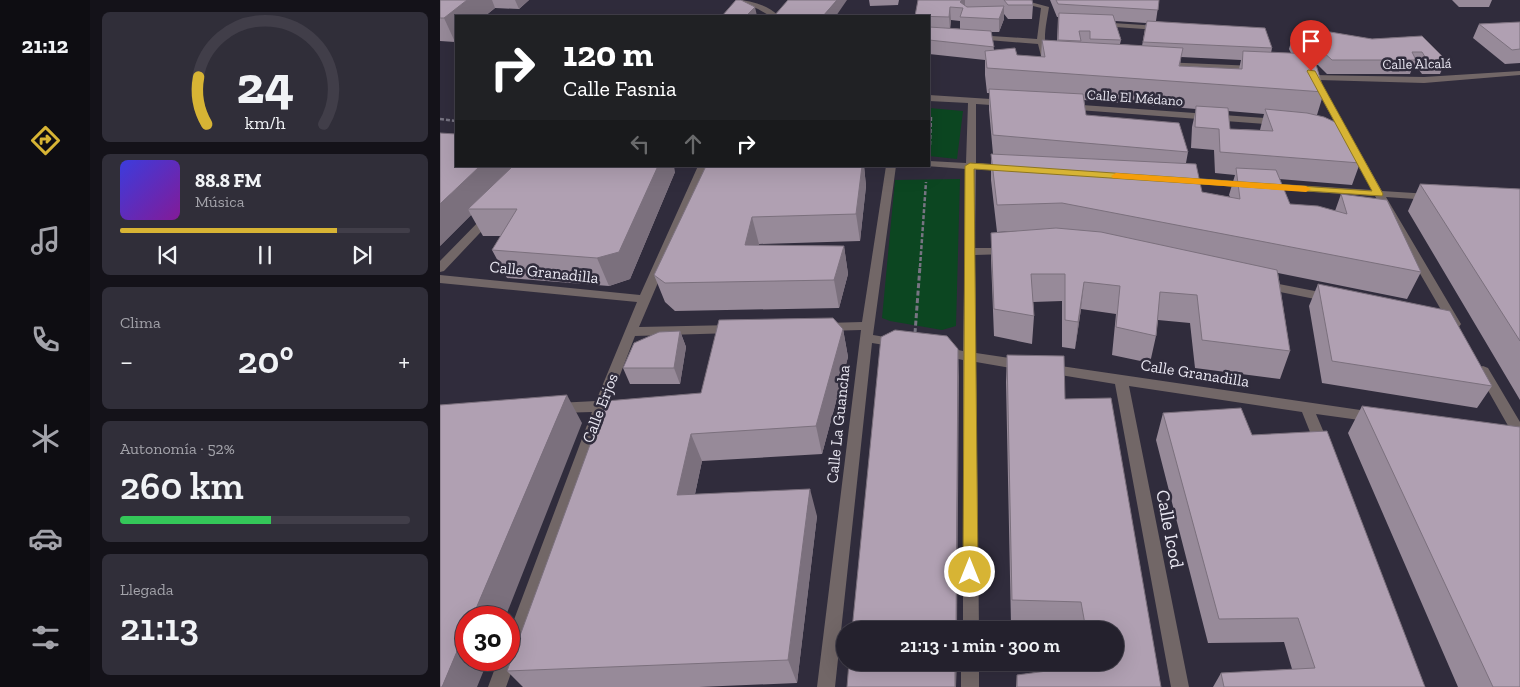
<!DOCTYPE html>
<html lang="es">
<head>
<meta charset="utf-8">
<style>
  :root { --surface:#24212d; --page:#302e39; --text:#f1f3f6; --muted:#a3a3aa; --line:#413e49; --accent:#d7b434 }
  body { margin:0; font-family:"Zilla Slab",serif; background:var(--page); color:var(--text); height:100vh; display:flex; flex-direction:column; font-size:19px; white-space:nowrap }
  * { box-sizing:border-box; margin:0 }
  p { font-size:16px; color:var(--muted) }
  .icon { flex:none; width:28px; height:28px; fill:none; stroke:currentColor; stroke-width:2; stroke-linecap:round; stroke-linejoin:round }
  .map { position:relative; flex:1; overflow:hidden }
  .side { display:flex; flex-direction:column; gap:12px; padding:12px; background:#141219; width:350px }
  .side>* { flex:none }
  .guide { position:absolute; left:15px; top:15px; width:475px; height:152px; border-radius:0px; box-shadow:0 5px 20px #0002,0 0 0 1px var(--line); background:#202124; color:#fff; overflow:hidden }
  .speed { position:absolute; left:15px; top:606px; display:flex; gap:10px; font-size:25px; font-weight:700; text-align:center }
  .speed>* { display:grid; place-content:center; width:65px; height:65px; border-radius:50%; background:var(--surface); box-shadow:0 5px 20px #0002,0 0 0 1px var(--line); line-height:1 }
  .speed .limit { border:8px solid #d22; background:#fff; color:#111 }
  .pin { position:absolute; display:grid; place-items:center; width:42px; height:42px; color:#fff; margin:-51px -21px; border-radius:50% 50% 50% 0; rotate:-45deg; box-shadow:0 0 5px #0007 }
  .pin .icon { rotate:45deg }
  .me { position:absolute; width:55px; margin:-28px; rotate:0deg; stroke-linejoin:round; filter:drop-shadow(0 0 4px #0008) }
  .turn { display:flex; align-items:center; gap:18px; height:105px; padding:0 25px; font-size:22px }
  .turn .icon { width:65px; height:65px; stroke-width:2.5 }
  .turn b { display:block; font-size:35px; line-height:42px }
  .lanes { display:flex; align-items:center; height:48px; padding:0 25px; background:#0003; justify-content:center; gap:25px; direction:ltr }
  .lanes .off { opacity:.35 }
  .big { font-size:38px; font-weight:600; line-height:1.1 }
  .side .card { flex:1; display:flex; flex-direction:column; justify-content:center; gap:8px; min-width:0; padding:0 18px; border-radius:8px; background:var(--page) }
  .side .dial { align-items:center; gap:0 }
  .dial svg { height:130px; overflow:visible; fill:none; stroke:var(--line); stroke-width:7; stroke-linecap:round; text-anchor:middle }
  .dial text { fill:var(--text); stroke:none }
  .song { display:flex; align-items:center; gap:15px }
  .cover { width:60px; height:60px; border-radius:8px; background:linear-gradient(135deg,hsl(240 70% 55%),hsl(290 70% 35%)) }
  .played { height:5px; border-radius:2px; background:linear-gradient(90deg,var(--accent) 75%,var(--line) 75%) }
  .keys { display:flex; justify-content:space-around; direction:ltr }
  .heat { display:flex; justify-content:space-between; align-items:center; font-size:28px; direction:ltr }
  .charge { height:8px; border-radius:4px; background:linear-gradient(90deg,#34c759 52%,var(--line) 0) }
  .trip { position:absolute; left:396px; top:621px; width:288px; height:50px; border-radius:25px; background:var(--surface); box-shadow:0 5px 20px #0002,0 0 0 1px var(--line); font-weight:600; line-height:50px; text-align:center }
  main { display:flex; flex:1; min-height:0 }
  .dock { display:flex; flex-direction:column; width:90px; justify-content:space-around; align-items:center; background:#0e0d12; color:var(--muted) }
  .dock .icon { width:35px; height:35px }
  .dock .on { color:var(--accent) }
  .dock b { font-size:22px; color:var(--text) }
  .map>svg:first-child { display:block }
  .green { fill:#0c4621 }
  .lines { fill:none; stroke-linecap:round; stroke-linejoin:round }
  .path-far1 { stroke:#777482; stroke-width:2.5; stroke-dasharray:4 2; stroke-linecap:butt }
  .path { stroke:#777482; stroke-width:3; stroke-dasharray:5 2.5; stroke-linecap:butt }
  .minor { fill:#726767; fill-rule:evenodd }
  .wall { fill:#978a99; fill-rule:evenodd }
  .shaded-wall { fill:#7b707d }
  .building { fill:#b0a0b2; stroke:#7b707d }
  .route { fill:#d7b434; stroke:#8c7522 }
  .slow { fill:#f59e0b }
  .labels { text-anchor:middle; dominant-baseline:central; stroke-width:5; stroke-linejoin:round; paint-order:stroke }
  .far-street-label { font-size:14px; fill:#eae8f3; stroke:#302c3c }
  .street-label { font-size:16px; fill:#eae8f3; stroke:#302c3c }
  .near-street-label { font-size:19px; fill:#eae8f3; stroke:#302c3c }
</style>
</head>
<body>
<main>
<nav class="dock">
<b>21:12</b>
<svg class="icon on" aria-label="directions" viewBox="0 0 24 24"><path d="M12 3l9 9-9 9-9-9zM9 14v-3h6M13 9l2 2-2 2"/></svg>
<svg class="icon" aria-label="music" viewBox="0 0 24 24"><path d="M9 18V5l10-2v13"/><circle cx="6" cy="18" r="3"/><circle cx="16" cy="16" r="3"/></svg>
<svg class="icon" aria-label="phone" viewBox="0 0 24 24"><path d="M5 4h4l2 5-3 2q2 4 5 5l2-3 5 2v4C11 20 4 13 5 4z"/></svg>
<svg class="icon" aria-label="climate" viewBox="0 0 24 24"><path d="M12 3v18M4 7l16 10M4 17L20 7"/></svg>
<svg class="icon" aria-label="car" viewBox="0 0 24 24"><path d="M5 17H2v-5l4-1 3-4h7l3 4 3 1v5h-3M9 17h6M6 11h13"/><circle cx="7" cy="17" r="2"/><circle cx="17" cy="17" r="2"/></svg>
<svg class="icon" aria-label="filters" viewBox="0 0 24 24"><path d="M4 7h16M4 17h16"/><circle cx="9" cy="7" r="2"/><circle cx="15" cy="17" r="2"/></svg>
</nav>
<section class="side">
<div class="card dial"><svg viewBox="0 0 100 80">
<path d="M14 69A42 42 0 1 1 86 69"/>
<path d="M14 69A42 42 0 0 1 9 40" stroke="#d7b434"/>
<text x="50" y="56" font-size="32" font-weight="700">24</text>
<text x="50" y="72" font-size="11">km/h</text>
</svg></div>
<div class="card">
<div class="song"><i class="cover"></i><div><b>88.8 FM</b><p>Música</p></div></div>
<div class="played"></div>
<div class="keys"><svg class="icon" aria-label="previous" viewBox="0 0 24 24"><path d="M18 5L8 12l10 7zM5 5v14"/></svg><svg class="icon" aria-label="pause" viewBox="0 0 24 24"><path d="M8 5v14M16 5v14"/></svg><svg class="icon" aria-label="next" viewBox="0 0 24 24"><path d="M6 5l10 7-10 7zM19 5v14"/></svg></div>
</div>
<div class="card"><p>Clima</p>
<div class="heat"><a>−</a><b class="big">20°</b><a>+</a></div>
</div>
<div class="card"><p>Autonomía · 52%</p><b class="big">260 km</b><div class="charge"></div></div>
<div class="card"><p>Llegada</p><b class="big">21:13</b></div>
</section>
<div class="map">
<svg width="1080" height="687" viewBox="0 0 1080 687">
  <rect width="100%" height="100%" fill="#302c3c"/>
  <path class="green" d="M489 108 523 111 517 159 489 156Z
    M520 179 516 326 502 330 450 321 442 318 455 180Z"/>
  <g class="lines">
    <path class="path-far1" d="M0 119 16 121
      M490 145 491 117
      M480 267 486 182"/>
    <path class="path" d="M475 333 480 266"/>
    <path class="minor" d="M295 0C311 0 327 5 339 16H330L318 9Z
      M569 0H583L609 7C607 21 600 47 611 58L610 60H602L598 44 536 39 532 37 536 35 597 39 601 8Z
      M658 22 718 26 722 28 718 30 661 26H658Z
      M722 62 815 66 819 68 815 70 725 66 721 64Z
      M1080 71V75L984 83 879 80 942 191 990 194 995 197 990 200 946 197 1021 324 1019 327H1011L935 196 828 189 823 186 828 183 932 190 872 81 871 75 984 77Z
      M489 95 566 100 570 103 566 106 536 104V163L566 165 571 168 566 171 536 169 535 248H567L573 251 567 254 535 255 536 353 583 360 588 362 589 365 588 368 583 370 536 362 539 630H523V360L500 355 498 352 500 349 504 347 523 351 526 169 486 166H489V161L526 163 528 103 489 101Z
      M628 104 838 119 843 122 838 125 625 109 624 107Z
      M258 166H268L199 327 293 325 299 329 293 333 195 336 168 406 66 687H48L58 660H69V633L152 412 117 413 112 412 110 408 112 404 117 403 156 401 197 302 0 283V275L200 295Z
      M446 166H456L433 335 457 339 463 343 457 347 432 343 395 687H377L421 330 386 331 380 327 386 323 422 322Z
      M743 177 808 182 813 185 808 188 739 182V178Z
      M50 213 55 216 54 218 4 271 0 272V261L46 214Z
      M824 281 890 294 896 298 890 302 820 288 818 285Z
      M607 364 934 412 939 413 941 417 939 421 934 422 876 414 890 447 888 451 883 453 878 451 876 447 862 412 689 386 749 687H731L675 384 602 372 601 369 602 366Z
      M1043 366 1048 368 1080 422V439L1075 438 1037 371 1038 368Z
      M521 662H539V687H521Z"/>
  </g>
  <path class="wall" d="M0 0H89L79 9 55 8 45 16H16L15 42 0 41Z
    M429 0H459L458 5 430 6Z
    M478 0H592L593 5 592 19H568L564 14V19L559 32H551L554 50 577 55 601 57 602 40 617 41 618 17H617L610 0H719L716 21 832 48 831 53H851L849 49 853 35 876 37 878 30 932 39 982 36 1006 60 1000 74H982L976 66H973L970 74H887L878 65H876L884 92 877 115 920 163 912 185 839 179 850 204 895 211 901 194 981 272 967 299 838 273 850 351 840 379 755 368 750 323 718 320 716 336 710 363 672 355 676 314 641 309 635 349 622 347V301L593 302 594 316 592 344 554 336 551 260V233L578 231 557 232 551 180V154H553L549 110V93H547L545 75V60L489 54V16ZM511 20 520 21V29L510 28ZM675 21 706 23 702 46 680 44 681 40ZM741 57 801 60 799 69 740 66ZM644 100 756 109 752 127 751 148 774 150 775 173 795 175 789 195 790 197 762 192 746 163 748 152 646 115ZM788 111 824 114 820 130 790 129Z
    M1012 0H1052L1049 7H1019Z
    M1080 22V63L1065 64 1033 38 1039 24Z
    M16 166 235 172 190 279 169 286 67 278 52 250 61 236H43L31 215 0 246Z
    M266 166H424L426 186 420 241 319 244V245L404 246 408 274 399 308 235 311 225 302 214 275Z
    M980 184 1080 189V400L968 211Z
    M878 284 1052 386 1037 408 882 383 869 306Z
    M403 329 408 357 382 454 262 461 255 494 377 516 357 683 259 687H83L67 671 261 393Z
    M240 331 246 347 240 384H190L183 368Z
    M567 355 625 399 721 687H576L577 675 643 666 642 662H675V630H637V627L571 625 566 382Z
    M922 406 1080 687H1018L908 433Z
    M723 413 812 435 985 687H773L781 673 852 669 844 642 768 643 716 440Z"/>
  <path class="shaded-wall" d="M27 0H52L55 8 45 16H16V40L15 42 4 18Z
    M75 0H89L79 9Z
    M397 0H407L396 16H383Z
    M522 0H525V10L520 2Z
    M564 6V19L559 32V19Z
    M315 7 317 16H306Z
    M510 7 511 20 510 31 509 17Z
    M40 166H80L28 209 31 215 0 246V204Z
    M218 166H234L235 172 190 279 169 286 157 258Z
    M422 166H424L426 186 420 241 416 214Z
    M312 217 319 244 313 273 305 245Z
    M404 246 408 274 399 308 394 280Z
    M644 282 641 309 635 349 638 322Z
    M403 329 408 357 382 454 376 426Z
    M240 331 246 347 240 384 234 368Z
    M518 349 519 377 517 630H516Z
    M127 395 142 423 65 618H32Z
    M251 434 262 461 249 522 237 495Z
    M370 489 377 516 357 683 348 660Z
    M26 630V660H48L37 687H2Z
    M515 662H517L516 687H515Z"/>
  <path class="building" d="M0 0H27L4 18H0Z
    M296 0H301L315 7 306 16H282Z
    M348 0H397L383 16H334Z
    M478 0H522L520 2 527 7 564 6 559 19 520 17 523 8 510 7 509 17 475 16Z
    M564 0H592L593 5H568Z
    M616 0H719L718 10 618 4Z
    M619 13 673 15 681 40 650 39V31H639L641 41 618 40Z
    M707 21 825 28 832 48 703 42Z
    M1080 22V49L1072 50 1039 24Z
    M489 27 551 31 554 47 489 40Z
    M878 30 932 39 982 36 1006 60H987L982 52H972L976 60H892L882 51 858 48 853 35 877 37Z
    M602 40 743 48 739 66 802 69 803 51 873 54 884 92 547 68 545 51 575 48 577 55 605 57Z
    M549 89 643 94 646 115 739 123 748 152 553 135Z
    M756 106 788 108 790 129 833 131 825 109 867 113 884 117 895 122 920 163 780 152 779 129 755 127Z
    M0 133 16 134V166H40L0 204Z
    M551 154 756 164 762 192 800 199 796 168 836 170 850 204 878 206 907 214 901 194 947 200 981 272 622 203 557 205Z
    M73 166H218L179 252 157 258 52 250 77 209H28Z
    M266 166H422L416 214 312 217 305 245 404 246 394 280 225 283 214 275Z
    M980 184 1080 189V341Z
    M616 228 661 232 837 270 850 351 762 340 757 295 720 292 716 336 676 327 680 286 644 282 638 322 625 320V274H591L594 316 554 309 551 233Z
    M878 284 1010 311 1052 386 892 361Z
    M393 318 403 329 376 426 251 434 237 495 370 489 348 660 67 671 166 401 261 393 279 320Z
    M455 330 507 336 518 349 516 630H412L441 337Z
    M240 331 234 368H183L194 343 219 332Z
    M567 355 624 356 625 399 671 398 721 687H577V675L652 665V662H675V630H646L641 602 572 600Z
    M127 395 32 618H26V630L2 687H0V405Z
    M922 406 1080 427V687H1053Z
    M801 408 812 435 887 431 985 687H784L781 673 875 668 858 618 779 619 723 413Z
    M409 662H515V687H407Z"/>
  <path class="route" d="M868 70 875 71 943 194 942 196 534 169 538 572 536 576 530 578 525 576 523 572 525 166 530 163 932 191 867 71Z"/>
  <path class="slow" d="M676 173 866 186 871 189 866 192 673 178 671 176Z"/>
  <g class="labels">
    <g class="far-street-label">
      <text transform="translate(977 64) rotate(-1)">Calle Alcalá</text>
      <text transform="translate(695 98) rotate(4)">Calle El Médano</text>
    </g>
    <g class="street-label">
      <text transform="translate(104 272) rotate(6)">Calle Granadilla</text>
      <text transform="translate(755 373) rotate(9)">Calle Granadilla</text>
      <text transform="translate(160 408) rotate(-69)">Calle Erjos</text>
      <text transform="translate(398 424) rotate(-84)">Calle La Guancha</text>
    </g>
    <g class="near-street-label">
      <text transform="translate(730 529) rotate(79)">Calle Icod</text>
    </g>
  </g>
</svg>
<div class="speed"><div class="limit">30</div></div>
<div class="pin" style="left:871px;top:71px;background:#d93025"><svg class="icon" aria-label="arrive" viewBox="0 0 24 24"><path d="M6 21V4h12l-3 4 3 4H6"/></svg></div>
<svg class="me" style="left:530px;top:572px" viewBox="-20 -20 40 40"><circle r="17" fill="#d7b434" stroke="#fff" stroke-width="3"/><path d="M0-11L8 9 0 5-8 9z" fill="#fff"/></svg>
<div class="trip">21:13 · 1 min · 300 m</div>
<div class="guide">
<div class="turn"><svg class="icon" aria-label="right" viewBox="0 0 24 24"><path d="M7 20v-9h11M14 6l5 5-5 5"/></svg><div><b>120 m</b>Calle Fasnia</div></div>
<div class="lanes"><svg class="icon off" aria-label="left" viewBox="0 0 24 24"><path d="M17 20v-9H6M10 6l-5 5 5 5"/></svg><svg class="icon off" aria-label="ahead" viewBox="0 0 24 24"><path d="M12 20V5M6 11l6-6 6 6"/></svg><svg class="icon" aria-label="right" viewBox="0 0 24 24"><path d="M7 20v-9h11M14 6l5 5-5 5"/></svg></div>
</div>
</div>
</main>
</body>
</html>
